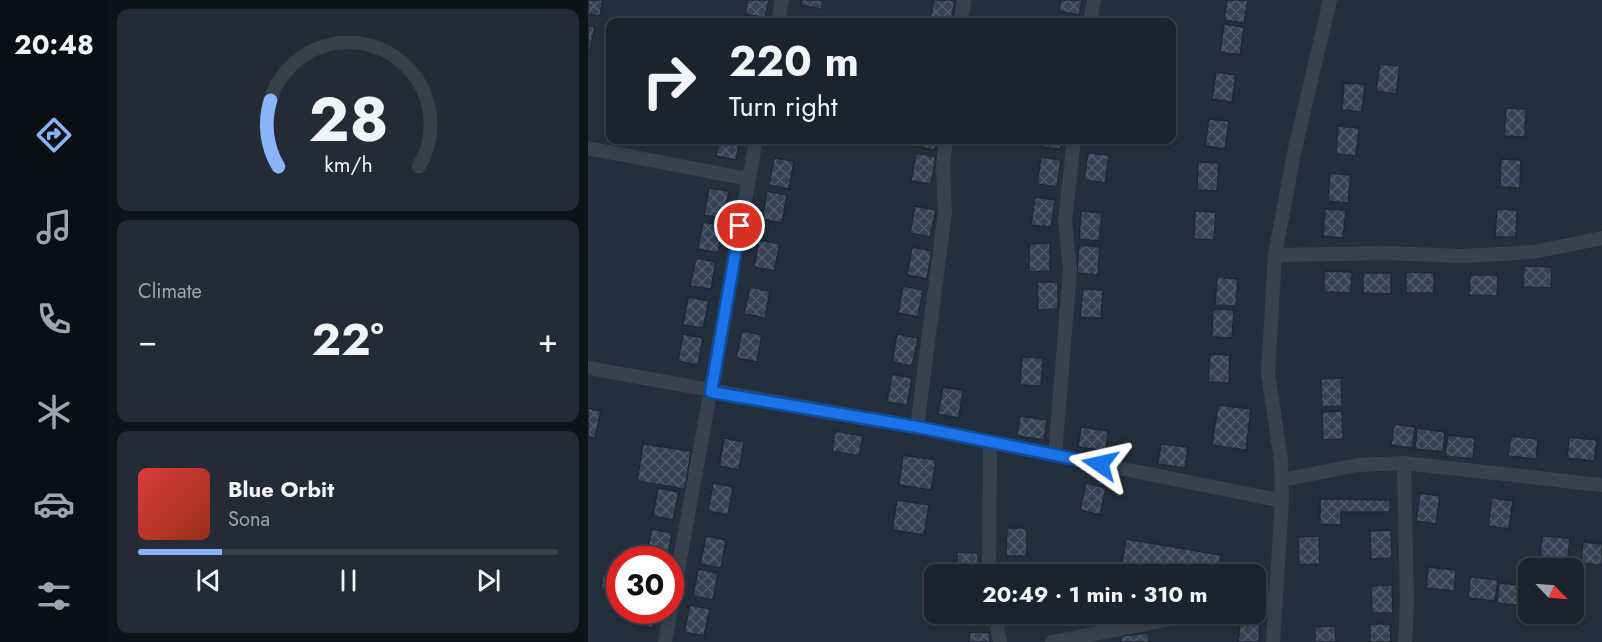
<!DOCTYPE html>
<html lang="en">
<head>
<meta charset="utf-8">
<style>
  :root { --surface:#1b232e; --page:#242b36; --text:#f1f3f6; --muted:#a0a4aa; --line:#39404a; --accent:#8ab4f8 }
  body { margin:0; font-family:Jost,sans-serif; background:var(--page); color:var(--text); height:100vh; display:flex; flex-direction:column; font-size:22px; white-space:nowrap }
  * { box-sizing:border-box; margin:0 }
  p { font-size:20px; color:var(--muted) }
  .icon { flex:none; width:33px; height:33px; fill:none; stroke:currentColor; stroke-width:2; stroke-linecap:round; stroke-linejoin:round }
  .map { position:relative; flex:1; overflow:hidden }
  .drawer { display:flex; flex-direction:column; gap:9px; padding:9px; background:#0f1319; width:480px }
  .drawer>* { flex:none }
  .guide { position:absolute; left:18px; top:18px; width:570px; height:126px; border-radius:12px; box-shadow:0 3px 9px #0003,0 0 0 2px var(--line); background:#1b232e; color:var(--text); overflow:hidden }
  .needle { width:39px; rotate:115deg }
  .buttons { position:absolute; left:930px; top:558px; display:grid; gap:12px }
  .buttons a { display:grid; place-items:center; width:66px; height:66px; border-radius:12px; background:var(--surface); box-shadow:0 3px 9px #0003,0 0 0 2px var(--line); font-size:30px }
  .speed { position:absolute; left:18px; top:546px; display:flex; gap:12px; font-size:30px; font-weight:700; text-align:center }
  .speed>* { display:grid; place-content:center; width:78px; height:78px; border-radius:50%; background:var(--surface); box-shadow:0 3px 9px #0003,0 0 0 2px var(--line); line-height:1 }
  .speed .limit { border:9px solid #d22; background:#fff; color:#111 }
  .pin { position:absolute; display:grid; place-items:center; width:51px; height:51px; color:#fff; margin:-26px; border:3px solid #fff; border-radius:50%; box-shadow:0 2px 6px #0007 }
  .me { position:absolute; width:66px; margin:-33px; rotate:281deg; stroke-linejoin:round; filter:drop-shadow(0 0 4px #0008) }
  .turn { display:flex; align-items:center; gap:21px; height:126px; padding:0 24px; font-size:27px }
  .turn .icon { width:78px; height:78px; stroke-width:2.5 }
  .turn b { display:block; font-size:42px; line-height:51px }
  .big { font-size:45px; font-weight:700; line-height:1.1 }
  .drawer .card { flex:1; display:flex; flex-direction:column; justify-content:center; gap:9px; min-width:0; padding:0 21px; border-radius:12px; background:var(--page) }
  .drawer .dial { align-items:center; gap:0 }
  .dial svg { height:156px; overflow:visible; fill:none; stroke:var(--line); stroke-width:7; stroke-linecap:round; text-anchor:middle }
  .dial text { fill:var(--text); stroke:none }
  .song { display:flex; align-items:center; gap:18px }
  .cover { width:72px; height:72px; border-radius:9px; background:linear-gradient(135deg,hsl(0 70% 55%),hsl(10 70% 35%)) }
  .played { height:6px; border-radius:3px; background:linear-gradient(90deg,var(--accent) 20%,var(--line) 20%) }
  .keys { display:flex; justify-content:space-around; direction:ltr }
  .heat { display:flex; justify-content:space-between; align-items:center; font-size:33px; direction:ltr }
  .trip { position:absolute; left:336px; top:564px; width:342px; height:60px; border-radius:12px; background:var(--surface); box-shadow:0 3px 9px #0003,0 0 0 2px var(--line); font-weight:700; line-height:60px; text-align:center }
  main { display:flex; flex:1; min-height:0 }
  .tab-bar { display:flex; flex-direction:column; width:108px; justify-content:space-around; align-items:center; background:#0b0e12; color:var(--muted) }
  .tab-bar .icon { width:42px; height:42px }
  .tab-bar .active { color:var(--accent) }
  .tab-bar b { font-size:27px; color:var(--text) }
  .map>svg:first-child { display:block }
  .building { fill:url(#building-cross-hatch); stroke:#1f2835; stroke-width:1.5 }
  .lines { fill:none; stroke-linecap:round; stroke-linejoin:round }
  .street { stroke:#38414e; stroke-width:14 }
  .route-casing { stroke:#114b97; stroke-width:15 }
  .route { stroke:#1a73e8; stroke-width:10 }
</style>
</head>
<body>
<main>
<nav class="tab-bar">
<b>20:48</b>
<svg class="icon active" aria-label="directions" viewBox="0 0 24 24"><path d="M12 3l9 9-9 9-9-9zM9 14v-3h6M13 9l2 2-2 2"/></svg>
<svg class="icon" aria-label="music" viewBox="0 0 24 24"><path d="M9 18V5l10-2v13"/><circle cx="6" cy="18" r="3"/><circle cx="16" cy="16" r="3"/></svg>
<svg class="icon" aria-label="phone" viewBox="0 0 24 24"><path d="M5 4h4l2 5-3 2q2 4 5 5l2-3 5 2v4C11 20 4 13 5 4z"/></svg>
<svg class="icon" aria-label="climate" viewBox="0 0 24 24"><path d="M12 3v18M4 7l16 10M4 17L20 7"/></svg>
<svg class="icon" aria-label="car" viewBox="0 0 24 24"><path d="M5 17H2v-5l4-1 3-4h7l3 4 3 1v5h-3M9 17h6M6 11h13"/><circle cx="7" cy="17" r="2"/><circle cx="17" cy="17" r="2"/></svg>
<svg class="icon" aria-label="filters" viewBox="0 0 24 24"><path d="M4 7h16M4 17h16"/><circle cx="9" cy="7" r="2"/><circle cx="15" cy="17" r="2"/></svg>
</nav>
<section class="drawer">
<div class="card dial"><svg viewBox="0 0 100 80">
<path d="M14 69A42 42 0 1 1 86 69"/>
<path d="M14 69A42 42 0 0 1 10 35" stroke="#8ab4f8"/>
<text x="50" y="56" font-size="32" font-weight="700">28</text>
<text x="50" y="72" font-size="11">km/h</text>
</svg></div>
<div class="card"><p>Climate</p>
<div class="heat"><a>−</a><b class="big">22°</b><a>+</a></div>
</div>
<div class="card">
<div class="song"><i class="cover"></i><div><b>Blue Orbit</b><p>Sona</p></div></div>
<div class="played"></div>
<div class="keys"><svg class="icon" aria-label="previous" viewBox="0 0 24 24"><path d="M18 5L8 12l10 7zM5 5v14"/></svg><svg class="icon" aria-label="pause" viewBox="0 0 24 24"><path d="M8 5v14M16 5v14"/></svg><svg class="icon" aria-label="next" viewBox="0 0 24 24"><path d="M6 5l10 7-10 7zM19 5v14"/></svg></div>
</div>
</section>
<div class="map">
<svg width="1014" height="642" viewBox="0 0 1014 642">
  <defs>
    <pattern id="building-cross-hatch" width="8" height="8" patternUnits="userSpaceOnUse" patternTransform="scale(1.5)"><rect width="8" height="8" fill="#364354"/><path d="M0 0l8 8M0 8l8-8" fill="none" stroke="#515c6b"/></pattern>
  </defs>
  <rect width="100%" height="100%" fill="#242f3e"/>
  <path class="building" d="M0 0H15L12 16 0 14Z
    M160 0H181L177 18 157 14Z
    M214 0H235L233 9 213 5Z
    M346 0H367L363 22 342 18Z
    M473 0H494L491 15 471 11Z
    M639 0H660L656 23 636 20Z
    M210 16 230 20 229 22H208Z
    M636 24 656 27 652 55 632 52Z
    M0 26 7 27 1 54H0Z
    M792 64 812 66 808 94 788 91Z
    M628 72 648 75 644 102 624 99Z
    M756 83 777 84 774 112 754 110Z
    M918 108 938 109 937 137 916 136Z
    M621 119 641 121 637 149 617 146Z
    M750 126 771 128 768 156 748 154Z
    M131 140H152L148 160 128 156Z
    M328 140H349L347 150 327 146Z
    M404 140H424V144Z
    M453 140H474L472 149 452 147Z
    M328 153 348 157 343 184 323 181Z
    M500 153 521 155 517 183 496 180Z
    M453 157 473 160 469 187 449 184Z
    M186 158 206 161 201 189 181 185Z
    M913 159 933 160 932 188 912 187Z
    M610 162 631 163 629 191 609 190Z
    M742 173 763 175 760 203 740 201Z
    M121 188 141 191 136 219 116 215Z
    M179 191 199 195 194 223 174 219Z
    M447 197 467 200 463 227 443 225Z
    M327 206 348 210 342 237 322 233Z
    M737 209 758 210 755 238 735 236Z
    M909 209 929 210 928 237H907Z
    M493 211 514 213 511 241 491 239Z
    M607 211 628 212 626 240 606 239Z
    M115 222 136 226 130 253 110 249Z
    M171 240 192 244 186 271 166 267Z
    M462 243V271L441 272V244Z
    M491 245 512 247 510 275 489 273Z
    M324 247 344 251 339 279 319 275Z
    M108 258 128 262 123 289 102 286Z
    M936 266 964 267 963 288 935 287Z
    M736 271 764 272 763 293 736 292Z
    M818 272 846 273V293H818Z
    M775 273H803V294L775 293Z
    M882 275H910L909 296 881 295Z
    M629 277 650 279 648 306 627 305Z
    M449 282H470V309L450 310Z
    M315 286 335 290 330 317 310 313Z
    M162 287 182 291 177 318 156 314Z
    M495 289 515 290 513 318 492 317Z
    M100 297 121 301 115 328 95 325Z
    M625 309 646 310 644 338 624 337Z
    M154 331 174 335 169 362 148 358Z
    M95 334 115 338 110 365 90 361Z
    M309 334 330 338 324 366 304 362Z
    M622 354 642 355 641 383 620 382Z
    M434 357 455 358 453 386 432 385Z
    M304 374 324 378 319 405 299 402Z
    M753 378 754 406 734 407 733 379Z
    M355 387 375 390 371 418 350 414Z
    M630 405 663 409 658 450 624 445Z
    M0 408 13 411 7 438 0 437Z
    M754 411 755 439 735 440 734 412Z
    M432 416 459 420 456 440 429 436Z
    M806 424 827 427 824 448 803 445Z
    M493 427 520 431 518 451 490 447Z
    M829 428 857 432 855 452 827 449Z
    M247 431 275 436 271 456 244 451Z
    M860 435 887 438 885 459 857 456Z
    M923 436 950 439 948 459 920 456Z
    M981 437 1009 440 1006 461 979 458Z
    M136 438 156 442 151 470 131 466Z
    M55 444 103 451 97 489 49 481Z
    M573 444 600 447 597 468 570 464Z
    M315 455 348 460 343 490 311 485Z
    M125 483 145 487 140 515 120 511Z
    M498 483 518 488 512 515 492 510Z
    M70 488 91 492 85 520 65 516Z
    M832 493 852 496 848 524 828 521Z
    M904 498 925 501 921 529 900 526Z
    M732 499 802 500V512H753V525L732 524Z
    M309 500 341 505 336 535 304 530Z
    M419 528H439V556H418Z
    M64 529 84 533 79 560 58 556Z
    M803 530 804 558 783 559 782 531Z
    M118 536 138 540 133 568 112 564Z
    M731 536 732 564 711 565 710 537Z
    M954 536 982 538 980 559 952 556Z
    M538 539 633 555 629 574H595L534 564Z
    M995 542 1014 544V565L993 563Z
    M369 552 390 553V574H369Z
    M840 567 868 570 866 591 838 588Z
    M110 569 130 573 125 600 105 596Z
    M15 574 32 576V591L13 589Z
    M882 577 910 580 907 601 880 598Z
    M911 583 939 586 937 606 909 603Z
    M804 585 805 613H784L783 586Z
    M102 605 122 609 116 636 96 632Z
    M48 610H69L65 628 45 624Z
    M368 614H389L388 624 368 623Z
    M652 623 672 625 671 642H650Z
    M782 624H802L803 642H782Z
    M747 626 748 642H727V627Z
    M382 632 402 633V642H381Z
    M560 633 561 642H533L532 636Z"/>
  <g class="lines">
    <path class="street" d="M190 22 194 0
      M373 22 376 0
      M502 22 506 0
      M0 148 160 179
      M687 255 800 253 874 256 945 252 1014 238
      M0 368 329 427 694 501
      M329 427 357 212 355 167 358 140
      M467 455 482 270 477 221 486 140
      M816 463 819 602 817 642
      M694 480 770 465 816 463 1014 485
      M401 574 402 442
      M668 602 687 599
      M406 614 412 642
      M77 642 168 140
      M464 642 609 614
      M685 642 694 501 693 461 680 373 687 255 706 153 742 0"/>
  </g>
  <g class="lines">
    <g class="route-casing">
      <path id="route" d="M152 226 123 392 329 427 512 464"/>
    </g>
    <use href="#route" class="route"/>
  </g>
</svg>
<div class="buttons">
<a><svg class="needle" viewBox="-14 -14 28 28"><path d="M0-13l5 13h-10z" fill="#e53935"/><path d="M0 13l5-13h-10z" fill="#a0a4aa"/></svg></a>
</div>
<div class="speed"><div class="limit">30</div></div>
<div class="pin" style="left:152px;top:226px;background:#d93025"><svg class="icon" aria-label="arrive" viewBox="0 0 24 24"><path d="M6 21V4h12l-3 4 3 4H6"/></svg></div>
<svg class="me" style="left:512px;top:464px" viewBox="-20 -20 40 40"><path d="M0-17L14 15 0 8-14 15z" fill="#1a73e8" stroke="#fff" stroke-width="4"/></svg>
<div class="trip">20:49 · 1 min · 310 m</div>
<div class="guide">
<div class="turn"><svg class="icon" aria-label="right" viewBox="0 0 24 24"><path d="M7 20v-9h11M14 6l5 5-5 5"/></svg><div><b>220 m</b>Turn right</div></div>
</div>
</div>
</main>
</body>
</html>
